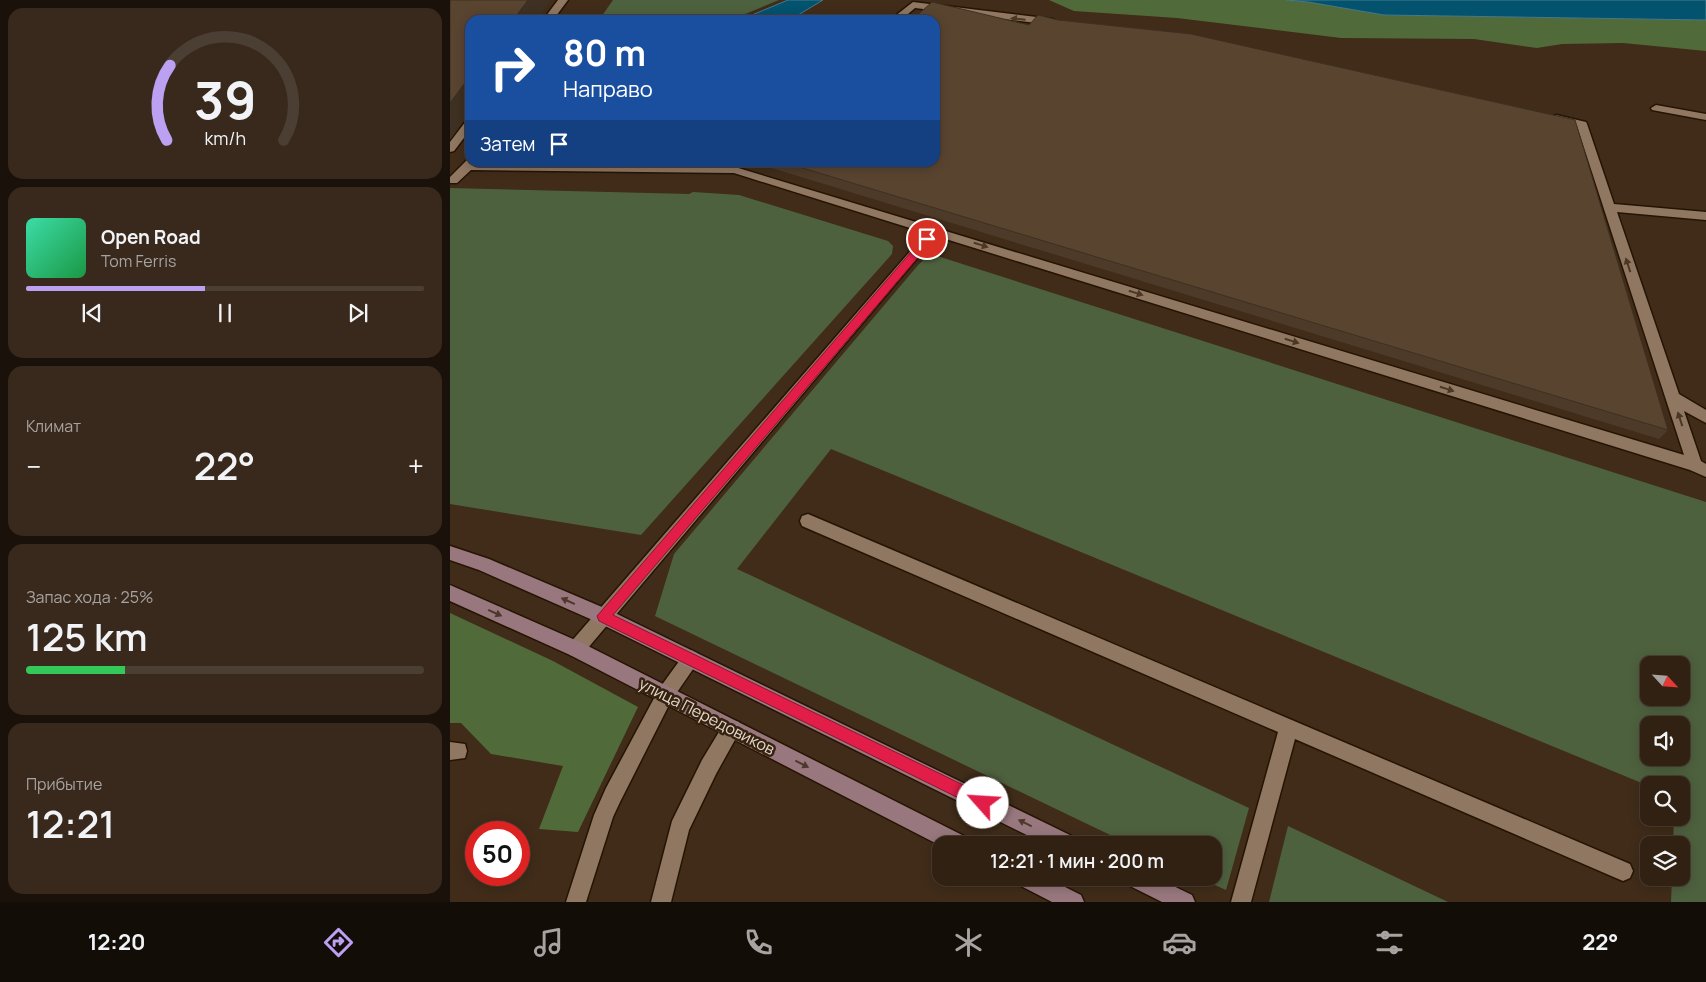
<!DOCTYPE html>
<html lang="ru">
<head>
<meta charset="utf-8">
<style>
  :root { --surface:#302113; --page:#38291c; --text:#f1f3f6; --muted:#a8a3a0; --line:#4b3e33; --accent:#bca0f2 }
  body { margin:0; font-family:Manrope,sans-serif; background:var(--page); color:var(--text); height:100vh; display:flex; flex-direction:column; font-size:19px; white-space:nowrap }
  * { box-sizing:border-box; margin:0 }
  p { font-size:16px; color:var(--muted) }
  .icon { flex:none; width:28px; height:28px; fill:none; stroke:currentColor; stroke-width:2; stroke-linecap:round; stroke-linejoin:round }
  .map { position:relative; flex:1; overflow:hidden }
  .details { display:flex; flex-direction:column; gap:8px; padding:8px; background:#1a120a; width:450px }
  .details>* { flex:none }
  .banner { position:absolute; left:15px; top:15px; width:475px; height:152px; border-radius:15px; box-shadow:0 2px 12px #0003,0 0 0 1px var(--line); background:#1a4fa0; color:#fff; overflow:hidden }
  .needle { width:32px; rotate:116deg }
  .tools { position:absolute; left:1190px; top:656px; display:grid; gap:10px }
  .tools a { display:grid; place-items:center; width:50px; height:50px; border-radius:10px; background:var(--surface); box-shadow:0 2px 12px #0003,0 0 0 1px var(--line); font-size:25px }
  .speed { position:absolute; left:15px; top:821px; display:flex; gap:10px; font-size:25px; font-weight:700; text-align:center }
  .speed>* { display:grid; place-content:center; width:65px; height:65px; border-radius:50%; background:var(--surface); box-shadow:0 2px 12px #0003,0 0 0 1px var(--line); line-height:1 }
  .speed .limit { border:8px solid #d22; background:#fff; color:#111 }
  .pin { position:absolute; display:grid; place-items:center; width:42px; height:42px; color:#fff; margin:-21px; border:2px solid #fff; border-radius:50%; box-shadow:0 1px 5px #0007 }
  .me { position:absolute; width:55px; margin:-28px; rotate:296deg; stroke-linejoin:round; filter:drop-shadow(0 0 4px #0008) }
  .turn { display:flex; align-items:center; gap:18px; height:105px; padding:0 15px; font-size:22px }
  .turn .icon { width:65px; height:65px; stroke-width:2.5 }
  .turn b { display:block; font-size:35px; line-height:42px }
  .then { display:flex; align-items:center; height:48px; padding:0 15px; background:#0003; gap:10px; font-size:19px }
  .big { font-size:38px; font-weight:600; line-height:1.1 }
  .details .tile { flex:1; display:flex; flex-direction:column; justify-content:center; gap:8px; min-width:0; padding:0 18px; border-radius:15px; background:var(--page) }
  .details .dial { align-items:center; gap:0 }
  .dial svg { height:130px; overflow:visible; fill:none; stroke:var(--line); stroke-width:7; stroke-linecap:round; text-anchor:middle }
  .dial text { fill:var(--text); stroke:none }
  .song { display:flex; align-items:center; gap:15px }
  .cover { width:60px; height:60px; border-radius:8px; background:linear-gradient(135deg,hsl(160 70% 55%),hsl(140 70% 35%)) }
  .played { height:5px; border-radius:2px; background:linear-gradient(90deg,var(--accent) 45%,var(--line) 45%) }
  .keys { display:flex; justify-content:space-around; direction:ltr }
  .heat { display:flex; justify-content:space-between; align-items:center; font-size:28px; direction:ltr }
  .charge { height:8px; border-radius:4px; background:linear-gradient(90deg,#34c759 25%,var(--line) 0) }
  .trip { position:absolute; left:482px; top:836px; width:290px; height:50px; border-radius:15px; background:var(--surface); box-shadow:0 2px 12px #0003,0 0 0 1px var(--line); font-weight:600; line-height:50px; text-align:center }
  .tabs { display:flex; height:80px; justify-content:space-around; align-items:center; background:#130d08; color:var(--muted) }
  .tabs .icon { width:35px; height:35px }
  .tabs .selected { color:var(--accent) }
  .tabs b { font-size:22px; color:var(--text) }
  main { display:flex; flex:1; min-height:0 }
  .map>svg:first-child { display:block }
  .green { fill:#4e613e; fill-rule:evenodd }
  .forest { fill:#506b39 }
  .water { fill:#03526e; stroke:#467a8a }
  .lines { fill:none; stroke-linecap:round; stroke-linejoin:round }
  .lane-casing { stroke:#261403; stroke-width:3 }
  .secondary-casing { stroke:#261403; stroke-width:3 }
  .lane { fill:#8f7762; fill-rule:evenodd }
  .secondary { fill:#98787e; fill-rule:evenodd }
  .wall { fill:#4d3a29 }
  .shaded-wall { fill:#3e3022 }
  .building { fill:#594430; stroke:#3e3022 }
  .oneway { fill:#4c3724 }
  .oneway2 { fill:#4e382b }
  .route { fill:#e11d48; stroke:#92132f }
  .labels { text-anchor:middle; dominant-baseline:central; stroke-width:5; stroke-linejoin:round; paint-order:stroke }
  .near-street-label { font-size:16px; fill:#e4d7cc; stroke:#35220f }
</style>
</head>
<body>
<main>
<section class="details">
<div class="tile dial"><svg viewBox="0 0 100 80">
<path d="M14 69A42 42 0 1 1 86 69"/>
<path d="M14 69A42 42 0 0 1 16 23" stroke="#bca0f2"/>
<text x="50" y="56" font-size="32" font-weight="700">39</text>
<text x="50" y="72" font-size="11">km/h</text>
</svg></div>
<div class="tile">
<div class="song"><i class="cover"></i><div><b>Open Road</b><p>Tom Ferris</p></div></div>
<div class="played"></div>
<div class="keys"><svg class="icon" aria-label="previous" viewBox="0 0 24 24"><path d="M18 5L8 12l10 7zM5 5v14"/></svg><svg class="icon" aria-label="pause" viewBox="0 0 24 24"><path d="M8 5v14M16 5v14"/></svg><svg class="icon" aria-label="next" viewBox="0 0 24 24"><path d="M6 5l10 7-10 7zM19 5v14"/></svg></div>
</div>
<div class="tile"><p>Климат</p>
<div class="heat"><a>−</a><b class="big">22°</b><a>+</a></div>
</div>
<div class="tile"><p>Запас хода · 25%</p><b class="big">125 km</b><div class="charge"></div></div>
<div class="tile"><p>Прибытие</p><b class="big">12:21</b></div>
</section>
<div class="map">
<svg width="1256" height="902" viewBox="0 0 1256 902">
  <rect width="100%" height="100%" fill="#402c19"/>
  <path class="green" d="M163 0H329L281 20H149Z
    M0 188 239 194 243 192 289 195 438 241 443 246 442 254 191 535 0 504Z
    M481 254 1256 502V902H1221L1222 878H1231V845H1223L1224 818H1231V785L1199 786 381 449 287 569 799 808 776 890 749 878H764V845H681L205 616 224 554 469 264ZM1199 665H1231V698H1199ZM1199 725H1231V758H1199Z
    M838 826 998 902H819Z"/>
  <path class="forest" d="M599 0H836L858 2 934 15 1256 20V51L1173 43 1112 44 1087 48 1024 39 891 38 727 18 624 11Z
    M0 613 103 661 188 707 128 832 89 829 113 766 41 754 11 723H0Z"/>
  <path class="water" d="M338 0H373L340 20H290Z
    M836 0H1256V20L934 15 858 2Z"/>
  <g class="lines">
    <g class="lane-casing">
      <path id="lane" d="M108 0H118L103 20H93Z
        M463 2 603 19 608 22 603 25 465 8 451 20H440Z
        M1206 105 1256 114V120L1202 110 1201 108Z
        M1106 115 1136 122 1137 124 1164 204 1256 212V220L1167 212 1229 394 1256 410V423L1234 411 1251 461 1256 464V477L1240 470 486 236 132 655 126 657 120 655 117 649 120 643 476 233 284 173 21 170 7 183H0V177L17 160 20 159V162L26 164 285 167 1234 455 1127 126 1102 120 1101 118Z
        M20 120V130L4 151 0 152V142L16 121Z
        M358 514 1180 864 1183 871 1180 878 1173 881 1166 878 845 739 801 902H781L828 732 352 526 350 521 352 516Z
        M241 650 247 653 250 659 221 701 170 802 163 817 136 902H116L144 815 156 788 209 689 235 653Z
        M282 720 289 722 291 729 266 774 239 830 221 902H201L222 821 252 760 275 722Z
        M0 742 15 744 17 751 15 758 0 760Z"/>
    </g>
    <g class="secondary-casing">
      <path id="secondary" d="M0 546 39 559 159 610 626 838 629 845H597L147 622 29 570 0 560Z
        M0 585 132 643 518 838 521 845 491 846 120 655 0 601Z
        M566 878H597L631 895 634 902H602L569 885Z
        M675 878H707L742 895 745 902H712L678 885Z"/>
    </g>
    <use href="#lane" class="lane"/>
    <use href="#secondary" class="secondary"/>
  </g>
  <path class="wall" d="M579 25 1218 430 1209 439 315 166 314 162H485Z"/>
  <path class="shaded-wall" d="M78 0H101L87 20H63Z
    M20 76V112L0 140V103Z"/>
  <path class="building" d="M0 0H78L63 20H20V76L0 103Z
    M482 2 579 25 588 15 608 20 741 34 1125 120 1218 430 333 162H485V20H462Z"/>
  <defs><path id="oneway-solid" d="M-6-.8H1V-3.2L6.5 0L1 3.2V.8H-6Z" transform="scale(1.25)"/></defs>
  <g class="oneway">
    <use href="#oneway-solid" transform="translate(568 19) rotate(-174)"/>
    <use href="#oneway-solid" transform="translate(531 245) rotate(17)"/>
    <use href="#oneway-solid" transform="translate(1178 265) rotate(-108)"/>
    <use href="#oneway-solid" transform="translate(686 293) rotate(17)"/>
    <use href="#oneway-solid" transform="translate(842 341) rotate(17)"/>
    <use href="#oneway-solid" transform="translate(997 389) rotate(17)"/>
    <use href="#oneway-solid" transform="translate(1230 419) rotate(-108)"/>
  </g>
  <g class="oneway2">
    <use href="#oneway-solid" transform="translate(118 601) rotate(-156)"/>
    <use href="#oneway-solid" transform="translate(45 613) rotate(24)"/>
    <use href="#oneway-solid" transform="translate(352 764) rotate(27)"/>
    <use href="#oneway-solid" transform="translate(575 823) rotate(-154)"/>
  </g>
  <path class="route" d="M477 236 481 237V242L163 615 538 797 541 803 538 808 533 810 149 621 147 616 474 237Z"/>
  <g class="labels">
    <g class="near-street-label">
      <text transform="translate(257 716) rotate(27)">улица Передовиков</text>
    </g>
  </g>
</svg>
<div class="tools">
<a><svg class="needle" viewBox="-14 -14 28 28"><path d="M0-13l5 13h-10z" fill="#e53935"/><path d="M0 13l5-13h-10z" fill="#a8a3a0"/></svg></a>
<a><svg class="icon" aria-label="sound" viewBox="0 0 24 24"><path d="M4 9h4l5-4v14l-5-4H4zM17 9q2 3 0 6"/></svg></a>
<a><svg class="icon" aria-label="search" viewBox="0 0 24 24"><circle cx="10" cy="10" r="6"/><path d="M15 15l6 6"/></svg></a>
<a><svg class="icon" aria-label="layers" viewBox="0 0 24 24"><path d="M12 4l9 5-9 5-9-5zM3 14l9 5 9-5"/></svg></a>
</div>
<div class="speed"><div class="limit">50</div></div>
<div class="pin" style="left:477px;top:239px;background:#d93025"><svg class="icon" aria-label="arrive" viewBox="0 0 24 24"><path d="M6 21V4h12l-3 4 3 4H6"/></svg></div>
<svg class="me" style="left:533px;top:803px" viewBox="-20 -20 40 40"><circle r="19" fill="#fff"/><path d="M0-13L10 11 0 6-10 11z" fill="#e11d48"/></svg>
<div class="trip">12:21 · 1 мин · 200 m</div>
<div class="banner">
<div class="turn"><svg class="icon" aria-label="right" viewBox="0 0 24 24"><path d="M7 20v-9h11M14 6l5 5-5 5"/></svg><div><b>80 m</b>Направо</div></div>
<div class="then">Затем<svg class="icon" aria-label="arrive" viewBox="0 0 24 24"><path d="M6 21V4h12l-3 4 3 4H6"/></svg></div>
</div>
</div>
</main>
<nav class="tabs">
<b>12:20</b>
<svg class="icon selected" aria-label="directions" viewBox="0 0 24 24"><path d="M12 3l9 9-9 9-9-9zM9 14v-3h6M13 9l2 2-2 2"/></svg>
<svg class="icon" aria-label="music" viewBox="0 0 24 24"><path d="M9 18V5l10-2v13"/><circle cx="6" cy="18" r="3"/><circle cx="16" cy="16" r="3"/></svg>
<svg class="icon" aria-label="phone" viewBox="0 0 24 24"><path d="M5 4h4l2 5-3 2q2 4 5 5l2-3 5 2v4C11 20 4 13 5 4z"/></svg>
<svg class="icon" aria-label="climate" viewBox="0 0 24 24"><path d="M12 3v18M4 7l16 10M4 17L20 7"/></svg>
<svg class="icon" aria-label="car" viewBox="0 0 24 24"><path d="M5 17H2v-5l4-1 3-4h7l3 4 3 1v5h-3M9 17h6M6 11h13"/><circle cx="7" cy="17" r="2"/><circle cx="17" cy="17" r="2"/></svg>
<svg class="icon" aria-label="filters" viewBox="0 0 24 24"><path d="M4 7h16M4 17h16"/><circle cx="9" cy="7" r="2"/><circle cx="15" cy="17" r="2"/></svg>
<b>22°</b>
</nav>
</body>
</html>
